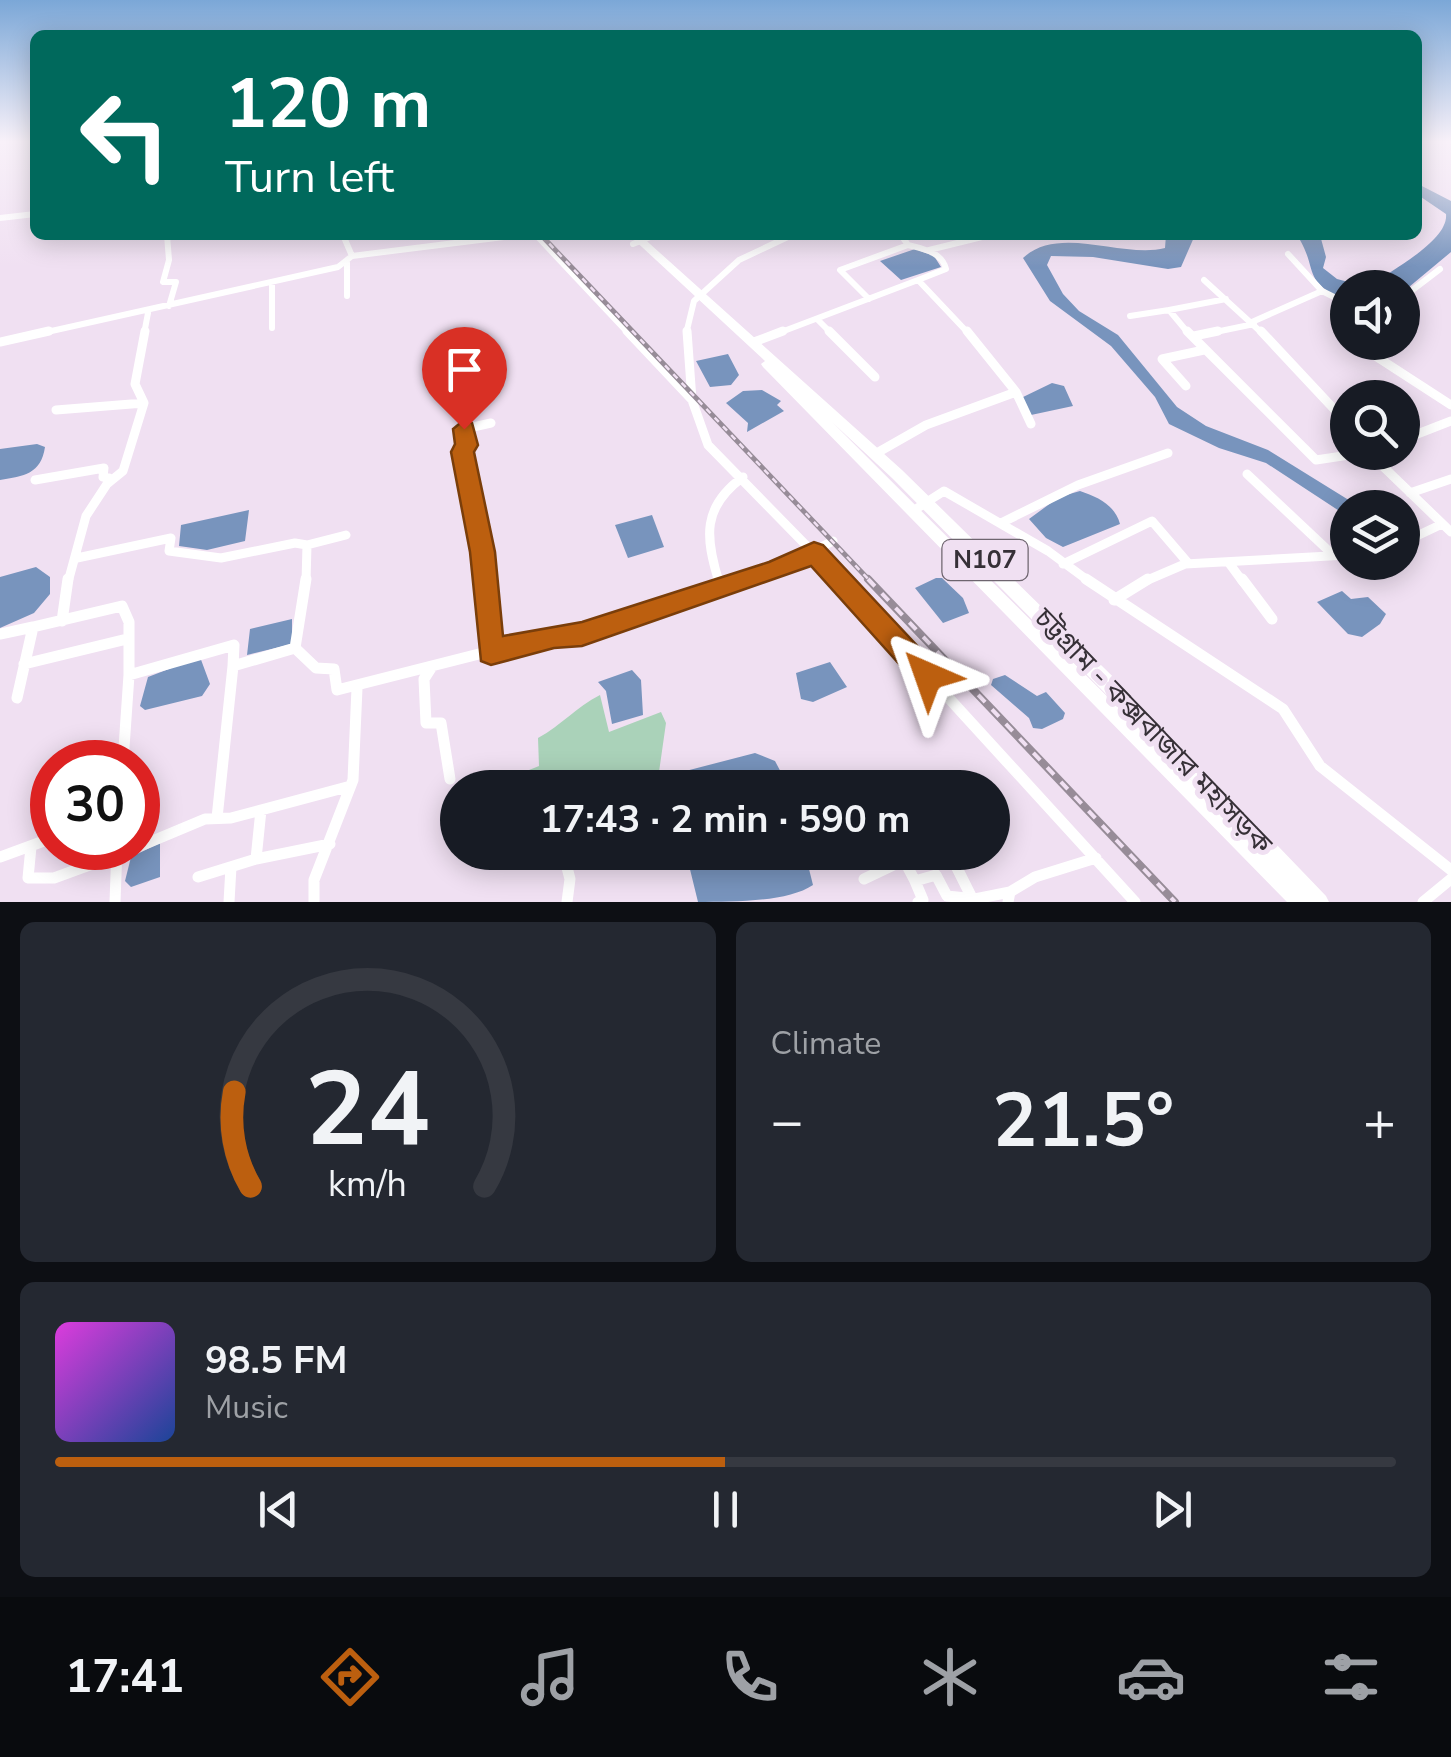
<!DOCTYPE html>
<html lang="en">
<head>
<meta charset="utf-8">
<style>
  :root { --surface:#171b24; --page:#242831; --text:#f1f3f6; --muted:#9ea1a6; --line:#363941; --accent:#bc5f0f }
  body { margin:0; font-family:"Nunito Sans","Noto Sans Bengali",sans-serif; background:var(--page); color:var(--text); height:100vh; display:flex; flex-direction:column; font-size:38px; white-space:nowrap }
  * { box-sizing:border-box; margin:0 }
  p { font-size:32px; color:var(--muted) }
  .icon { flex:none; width:55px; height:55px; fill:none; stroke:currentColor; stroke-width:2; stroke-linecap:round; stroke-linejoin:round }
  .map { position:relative; height:902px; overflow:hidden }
  .drawer { display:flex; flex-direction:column; gap:20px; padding:20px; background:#0d0f14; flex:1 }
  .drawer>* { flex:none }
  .guide { position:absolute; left:30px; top:30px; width:1392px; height:210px; border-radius:15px; box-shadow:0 5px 25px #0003; background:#00695c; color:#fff; overflow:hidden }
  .tools { position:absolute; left:1330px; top:270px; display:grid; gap:20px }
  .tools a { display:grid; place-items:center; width:90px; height:90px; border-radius:50%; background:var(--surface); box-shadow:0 5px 25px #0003; font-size:50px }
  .speed { position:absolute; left:30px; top:740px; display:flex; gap:20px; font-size:50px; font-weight:700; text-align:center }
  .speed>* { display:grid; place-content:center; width:130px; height:130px; border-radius:50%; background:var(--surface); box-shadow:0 5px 25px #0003; line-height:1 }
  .speed .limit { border:15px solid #d22; background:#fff; color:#111 }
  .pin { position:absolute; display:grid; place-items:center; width:85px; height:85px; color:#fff; margin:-102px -42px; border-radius:50% 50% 50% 0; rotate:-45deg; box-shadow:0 0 10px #0007 }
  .pin .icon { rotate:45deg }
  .me { position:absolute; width:110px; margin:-55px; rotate:317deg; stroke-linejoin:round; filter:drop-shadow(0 0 8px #0008) }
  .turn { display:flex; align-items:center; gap:35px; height:210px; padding:0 30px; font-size:45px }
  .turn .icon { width:130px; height:130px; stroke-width:2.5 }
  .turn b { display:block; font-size:70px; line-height:85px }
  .big { font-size:75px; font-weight:700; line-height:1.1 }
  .drawer .card { flex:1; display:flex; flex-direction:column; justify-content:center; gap:15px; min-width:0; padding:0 35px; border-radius:15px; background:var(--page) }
  .drawer .dial { align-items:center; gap:0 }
  .dial svg { height:260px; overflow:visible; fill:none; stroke:var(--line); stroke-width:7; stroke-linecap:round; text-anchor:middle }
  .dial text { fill:var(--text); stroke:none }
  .song { display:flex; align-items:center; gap:30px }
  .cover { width:120px; height:120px; border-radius:15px; background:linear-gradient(135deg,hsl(300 70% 55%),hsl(220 70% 35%)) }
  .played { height:10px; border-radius:5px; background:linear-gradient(90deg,var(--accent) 50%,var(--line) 50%) }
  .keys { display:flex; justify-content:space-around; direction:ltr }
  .heat { display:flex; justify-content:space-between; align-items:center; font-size:55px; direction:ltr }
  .drawer .tiles { flex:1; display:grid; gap:20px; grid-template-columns:1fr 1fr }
  .card:last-child { grid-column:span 2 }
  .trip { position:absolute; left:440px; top:770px; width:570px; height:100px; border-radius:50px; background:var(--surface); box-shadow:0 5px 25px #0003; font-weight:700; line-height:100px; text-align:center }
  .dock { display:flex; height:160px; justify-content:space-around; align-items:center; background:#090b0e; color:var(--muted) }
  .dock .icon { width:70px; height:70px }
  .dock .selected { color:var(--accent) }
  .dock b { font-size:45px; color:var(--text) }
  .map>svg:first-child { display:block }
  .green { fill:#aad2b9 }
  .water { fill:#7894bd }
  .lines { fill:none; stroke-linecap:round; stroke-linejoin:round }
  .minor-far2 { stroke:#fff; stroke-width:6 }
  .minor-far1 { stroke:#fff; stroke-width:9 }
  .minor { stroke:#fff; stroke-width:11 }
  .highway { fill:#fff; fill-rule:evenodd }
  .rail-far1-casing { stroke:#978c98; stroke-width:5 }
  .rail-casing { stroke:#978c98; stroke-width:8 }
  .rail-far1 { stroke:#f0e0f2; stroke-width:2.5; stroke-dasharray:6; stroke-linecap:butt }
  .rail { stroke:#f0e0f2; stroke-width:4; stroke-dasharray:10; stroke-linecap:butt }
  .route { fill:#bc5f0f; stroke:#7a3e0a; stroke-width:2.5 }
  .labels { text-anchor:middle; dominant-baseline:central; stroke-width:10; stroke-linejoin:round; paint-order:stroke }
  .shield { fill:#f0e0f2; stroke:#6e656f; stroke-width:2.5 }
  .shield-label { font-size:25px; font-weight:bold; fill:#363037 }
  .street-label { font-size:28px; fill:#363037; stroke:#f0e0f2 }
</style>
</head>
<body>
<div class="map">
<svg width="1451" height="902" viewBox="0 0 1451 902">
  <rect width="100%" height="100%" fill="#f0e0f2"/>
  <path class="green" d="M600 695 609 732 661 712 666 723 659 772 639 780 635 787H515L514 776 539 766 538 738C562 725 576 707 600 695Z"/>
  <path class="water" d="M1418 184 1451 201V252L1403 292 1402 288 1368 287C1388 272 1449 241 1446 214L1418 195Z
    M1166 235H1195L1181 267 1168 269 1093 257 1051 256 1047 265 1063 294 1079 311 1118 335 1177 407 1206 426 1268 450 1360 507 1348 508 1347 516 1266 463 1219 448 1169 424 1155 397 1111 346 1050 301 1023 258C1059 224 1123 259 1165 248Z
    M1297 235H1320L1326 257 1323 268 1337 279 1367 287 1348 288 1347 302C1299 279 1320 271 1297 235Z
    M915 249 934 256 941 267 901 280 880 261Z
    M728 354 739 375 731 385 710 387 696 361Z
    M1052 383 1064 386 1073 406 1031 415 1021 398Z
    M762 390 781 401 777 405 784 411 747 432 748 423 726 403 743 391Z
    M37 444 45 447C41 474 24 476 0 480V449Z
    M1080 491C1098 497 1115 505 1120 524L1063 547 1046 538 1029 519 1059 497Z
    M249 510 245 541 207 550 179 546 181 525Z
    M652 515 664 547 628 558 615 525Z
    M36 567 50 577V594L34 613 0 628V577Z
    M936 578H942L963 598 969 613 943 623 915 588Z
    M1342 591 1351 599 1368 597 1386 614 1380 624 1362 637 1348 634 1317 602Z
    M292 619V644L247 655 250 629Z
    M200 657 210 684 202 696 145 710 140 706 148 677Z
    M830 662 847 687 813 702 801 699 796 673Z
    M632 670 641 680 643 715 612 724 606 691 598 682Z
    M1005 675 1037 696 1046 692 1065 713 1063 719 1042 729 1033 728 1029 718 991 685 993 679Z
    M755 753 775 761 784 778 780 787H644L647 781Z
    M160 843V877L131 887 125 881 131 857Z
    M686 853H805L813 885C788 902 733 902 698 902Z"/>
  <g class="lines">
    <path class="minor-far2" d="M0 218 35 214
      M167 235 169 260 163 282H176L169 306
      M536 235 629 334
      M633 244 655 235
      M908 245C923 249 942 252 946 269L918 280 969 334
      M929 250 990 235
      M1288 254 1322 291 1348 304
      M352 256 519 235
      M347 263V296
      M1204 280 1263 334
      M272 285V328
      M1402 298 1440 269
      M869 299 840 270 908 245 901 235
      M1130 316 1169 310
      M818 320 832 334
      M1252 322 1322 291
      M38 334 338 267 352 256 343 235
      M144 334 148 313
      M686 334 694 301 739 260 792 235
      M776 334 918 280
      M1189 334 1169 310 1226 299
      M1206 334 1254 324"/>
    <path class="minor-far1" d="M627 331 692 400
      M687 331 692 400 708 445 842 582
      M829 331 875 377
      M1187 331 1316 460 1369 452
      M1261 331 1348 424
      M1194 336 1218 331
      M0 342 49 331
      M754 342 783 331
      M1360 346 1451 405
      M1186 386 1162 359 1204 350
      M1016 392 1031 424
      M56 410 144 403
      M1402 440 1451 421
      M1368 452 1451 532
      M875 454 926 425 1016 392 967 331
      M1247 474 1331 553
      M35 480 104 468 103 477 109 478
      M1410 493 1451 479
      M916 509 944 491 1048 551 1090 582
      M1001 523 1078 485 1168 453
      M1402 543 1442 524
      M307 545 346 535
      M77 558 171 538 169 551 221 558 295 543 307 545 306 582
      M1229 563 1243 582
      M1063 564 1152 521 1188 563
      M68 582 86 516 107 484 123 471 144 403 135 384 145 331
      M485 582 462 447 467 445 464 429 491 423
      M719 582C705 537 702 507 743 477
      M740 582 776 570 833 541
      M1143 582 1185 564 1348 555"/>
    <path class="minor" d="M306 579 295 648 316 668 334 669 337 690 526 642 582 634 748 579
      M484 579 491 652
      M718 579 721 589
      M840 579 1135 902
      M1086 579 1283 709 1320 766 1451 870
      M1242 579 1272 619
      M1114 600 1148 579
      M62 621 68 579
      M33 627 122 606 129 622V675
      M0 634 33 627 17 698
      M24 664 127 639
      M431 668 424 679 426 723H441L450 779
      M123 762 129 675 234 645 233 666 295 648
      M217 818 233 666
      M31 847 28 878H54L136 848
      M138 847 205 819 231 818 347 787
      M563 852 570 879 567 902
      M949 852 972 898
      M0 857 52 838
      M256 859 330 844
      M198 877 256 859 261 810
      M864 879 904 860 915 881 936 875 947 896 975 899 1010 892
      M915 881 923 900 918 902
      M115 902 117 848
      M229 902 231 867
      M314 902V880L353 780 357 688
      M1008 902 1010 892 1035 877 1096 858
      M1423 902 1451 879"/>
    <path class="highway" d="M629 235H640L902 470 1151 714 1326 896 1329 902H1287L763 367 761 364 765 361ZM832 422 892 478 1200 789Z"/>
    <g class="rail-far1-casing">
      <path id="rail-far1" d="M541 235 871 582"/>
    </g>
    <g class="rail-casing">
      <path id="rail" d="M868 579 1175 902"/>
    </g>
    <use href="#rail-far1" class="rail-far1"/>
    <use href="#rail" class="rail"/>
  </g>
  <linearGradient id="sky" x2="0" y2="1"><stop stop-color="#7ba7d7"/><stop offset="0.53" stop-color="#f8f1f9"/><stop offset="1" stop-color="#f8f1f9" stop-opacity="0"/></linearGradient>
  <rect width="1451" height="267" fill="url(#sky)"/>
  <path class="route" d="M464 420 472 423 478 445 474 452 495 552 503 636 582 622 769 562 814 542 823 545 937 667 942 676 937 685 928 689 918 685 811 566 582 646 554 648 491 665 481 661 470 552 451 452 455 444 453 429Z"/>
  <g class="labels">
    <rect class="shield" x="942.5" y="540" width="85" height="40" rx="8"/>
    <g class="shield-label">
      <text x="985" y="560">N107</text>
    </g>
    <g class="street-label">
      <text transform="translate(1153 731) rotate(46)">চট্টগ্রাম - কক্সবাজার মহাসড়ক</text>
    </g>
  </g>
</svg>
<div class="tools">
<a><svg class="icon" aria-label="sound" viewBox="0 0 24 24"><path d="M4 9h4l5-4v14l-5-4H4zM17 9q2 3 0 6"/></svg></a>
<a><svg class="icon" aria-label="search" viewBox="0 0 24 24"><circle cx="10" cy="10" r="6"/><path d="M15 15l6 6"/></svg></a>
<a><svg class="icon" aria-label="layers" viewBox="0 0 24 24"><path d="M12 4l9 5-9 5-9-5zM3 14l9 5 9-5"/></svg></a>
</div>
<div class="speed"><div class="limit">30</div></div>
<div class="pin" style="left:464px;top:429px;background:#d93025"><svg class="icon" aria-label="arrive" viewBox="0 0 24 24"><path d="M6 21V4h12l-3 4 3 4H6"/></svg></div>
<svg class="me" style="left:928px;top:676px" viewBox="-20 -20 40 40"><path d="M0-17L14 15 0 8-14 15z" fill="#bc5f0f" stroke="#fff" stroke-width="4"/></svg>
<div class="trip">17:43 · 2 min · 590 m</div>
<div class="guide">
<div class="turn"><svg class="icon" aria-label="left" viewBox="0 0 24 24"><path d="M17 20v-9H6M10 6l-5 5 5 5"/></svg><div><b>120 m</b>Turn left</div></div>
</div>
</div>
<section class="drawer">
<div class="tiles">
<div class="card dial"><svg viewBox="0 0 100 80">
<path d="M14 69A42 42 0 1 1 86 69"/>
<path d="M14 69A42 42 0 0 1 9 40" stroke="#bc5f0f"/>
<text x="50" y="56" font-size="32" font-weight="700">24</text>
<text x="50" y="72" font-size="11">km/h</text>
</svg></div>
<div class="card"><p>Climate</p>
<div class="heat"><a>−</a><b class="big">21.5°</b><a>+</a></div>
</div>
<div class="card">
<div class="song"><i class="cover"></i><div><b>98.5 FM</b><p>Music</p></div></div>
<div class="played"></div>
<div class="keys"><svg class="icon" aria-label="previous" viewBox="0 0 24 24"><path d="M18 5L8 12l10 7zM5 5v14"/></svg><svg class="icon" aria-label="pause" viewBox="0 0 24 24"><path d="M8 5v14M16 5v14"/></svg><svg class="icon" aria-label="next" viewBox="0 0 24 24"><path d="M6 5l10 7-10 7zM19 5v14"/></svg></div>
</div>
</div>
</section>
<nav class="dock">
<b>17:41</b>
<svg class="icon selected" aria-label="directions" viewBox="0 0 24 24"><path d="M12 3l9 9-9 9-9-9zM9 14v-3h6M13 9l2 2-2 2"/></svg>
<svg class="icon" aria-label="music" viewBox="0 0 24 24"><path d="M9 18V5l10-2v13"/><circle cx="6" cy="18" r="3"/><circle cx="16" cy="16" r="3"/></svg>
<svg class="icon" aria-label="phone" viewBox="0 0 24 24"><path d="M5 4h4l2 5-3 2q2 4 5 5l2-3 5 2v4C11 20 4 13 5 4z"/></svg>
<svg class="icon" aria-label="climate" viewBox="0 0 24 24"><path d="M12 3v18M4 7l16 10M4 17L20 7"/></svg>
<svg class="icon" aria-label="car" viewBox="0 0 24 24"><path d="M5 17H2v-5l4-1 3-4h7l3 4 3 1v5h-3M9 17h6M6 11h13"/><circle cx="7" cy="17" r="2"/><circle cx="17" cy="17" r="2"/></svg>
<svg class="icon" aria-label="filters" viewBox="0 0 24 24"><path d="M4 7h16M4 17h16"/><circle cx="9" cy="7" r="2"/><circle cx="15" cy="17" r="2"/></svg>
</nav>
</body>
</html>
